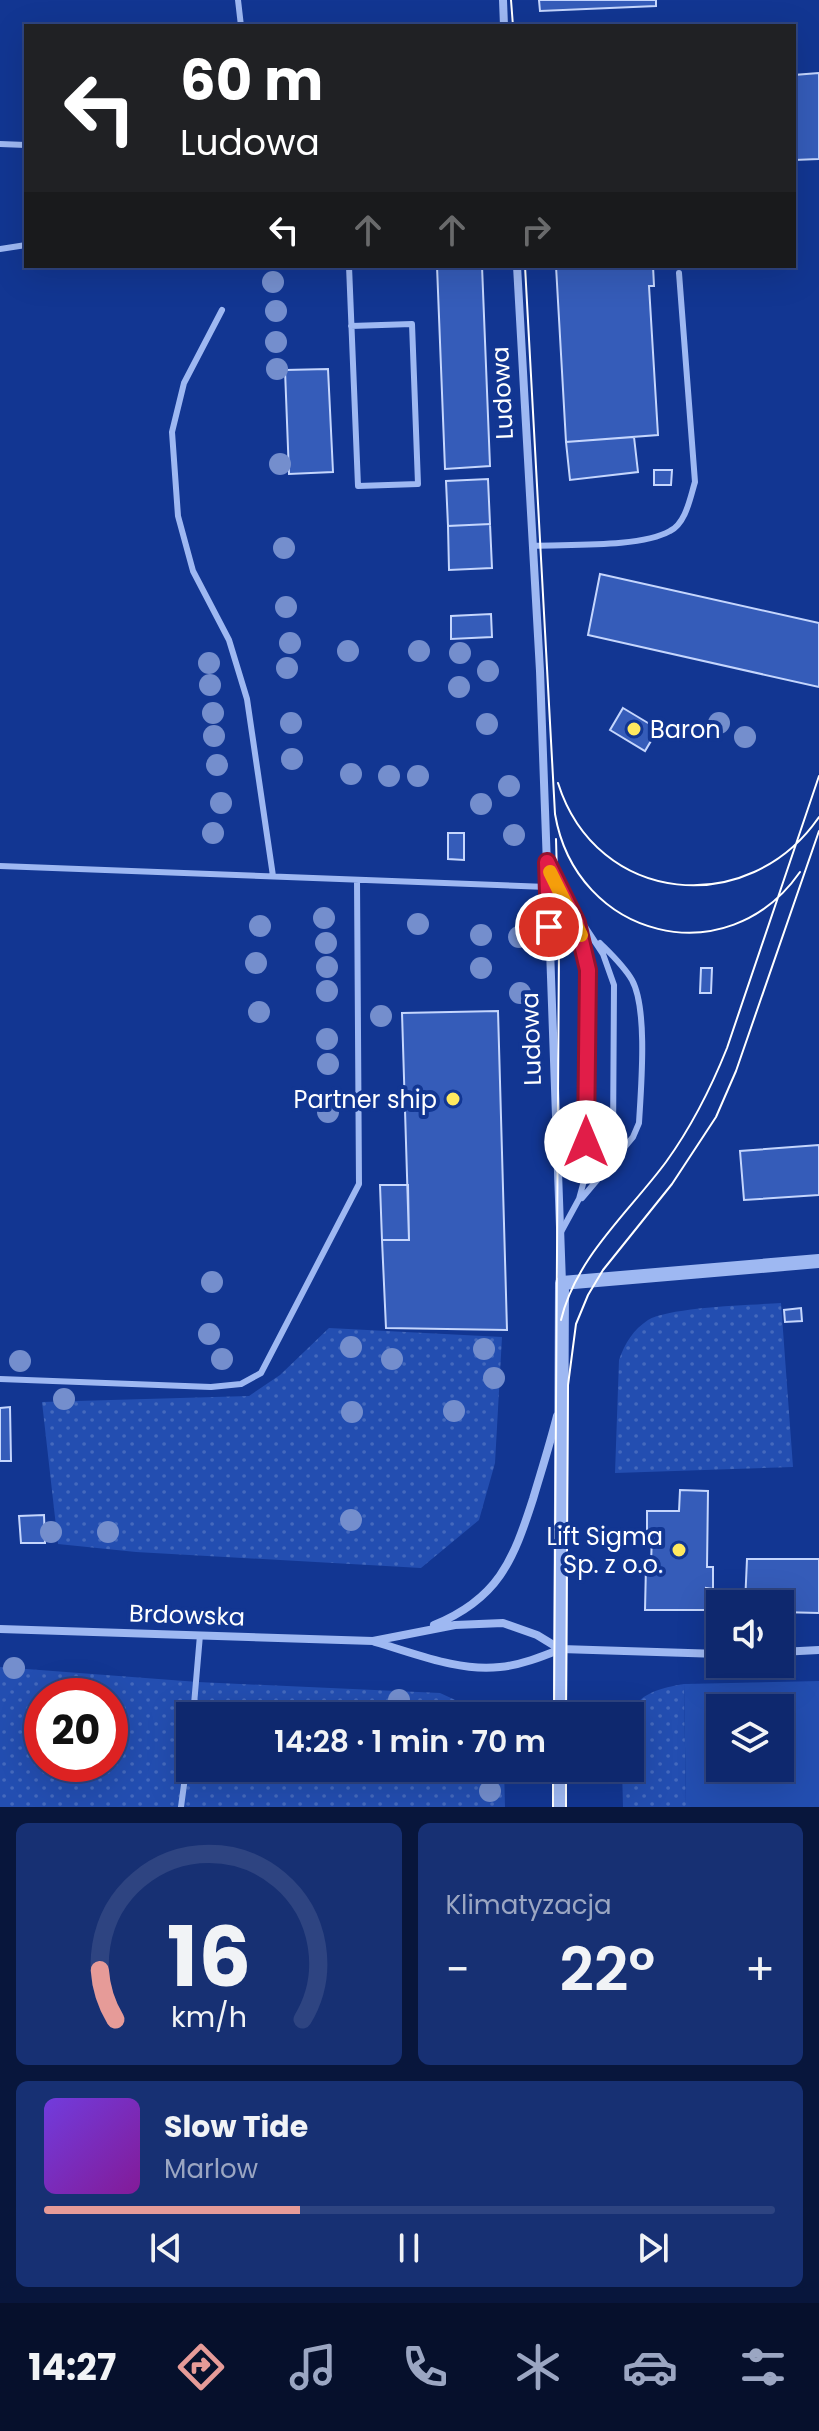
<!DOCTYPE html>
<html lang="pl">
<head>
<meta charset="utf-8">
<style>
  :root { --surface:#0e286e; --page:#173073; --text:#f1f3f6; --muted:#9ba6c2; --line:#2e4481; --accent:#e69b98 }
  body { margin:0; font-family:Poppins,sans-serif; background:var(--page); color:var(--text); height:100vh; display:flex; flex-direction:column; font-size:30px; white-space:nowrap }
  * { box-sizing:border-box; margin:0 }
  p { font-size:26px; color:var(--muted) }
  .icon { flex:none; width:44px; height:44px; fill:none; stroke:currentColor; stroke-width:2; stroke-linecap:round; stroke-linejoin:round }
  .map { position:relative; height:1807px; overflow:hidden }
  .sheet { display:flex; flex-direction:column; gap:16px; padding:16px; background:#08163c; flex:1 }
  .sheet>* { flex:none }
  .banner { position:absolute; left:24px; top:24px; width:772px; height:244px; border-radius:0px; box-shadow:0 8px 32px #0002,0 0 0 2px var(--line); background:#202124; color:#fff; overflow:hidden }
  .buttons { position:absolute; left:706px; top:1590px; display:grid; gap:16px }
  .buttons a { display:grid; place-items:center; width:88px; height:88px; border-radius:0px; background:var(--surface); box-shadow:0 8px 32px #0002,0 0 0 2px var(--line); font-size:40px }
  .speed { position:absolute; left:24px; top:1678px; display:flex; gap:16px; font-size:40px; font-weight:700; text-align:center }
  .speed>* { display:grid; place-content:center; width:104px; height:104px; border-radius:50%; background:var(--surface); box-shadow:0 8px 32px #0002,0 0 0 2px var(--line); line-height:1 }
  .speed .limit { border:12px solid #d22; background:#fff; color:#111 }
  .pin { position:absolute; display:grid; place-items:center; width:68px; height:68px; color:#fff; margin:-34px; border:4px solid #fff; border-radius:50%; box-shadow:0 2px 8px #0007 }
  .me { position:absolute; width:88px; margin:-44px; rotate:0deg; stroke-linejoin:round; filter:drop-shadow(0 0 6px #0008) }
  .turn { display:flex; align-items:center; gap:28px; height:168px; padding:0 24px; font-size:36px }
  .turn .icon { width:104px; height:104px; stroke-width:2.5 }
  .turn b { display:block; font-size:56px; line-height:68px }
  .lanes { display:flex; align-items:center; height:76px; padding:0 24px; background:#0003; justify-content:center; gap:40px; direction:ltr }
  .lanes .off { opacity:.35 }
  .big { font-size:60px; font-weight:600; line-height:1.1 }
  .sheet .widget { flex:1; display:flex; flex-direction:column; justify-content:center; gap:12px; min-width:0; padding:0 28px; border-radius:12px; background:var(--page) }
  .sheet .dial { align-items:center; gap:0 }
  .dial svg { height:208px; overflow:visible; fill:none; stroke:var(--line); stroke-width:7; stroke-linecap:round; text-anchor:middle }
  .dial text { fill:var(--text); stroke:none }
  .song { display:flex; align-items:center; gap:24px }
  .cover { width:96px; height:96px; border-radius:12px; background:linear-gradient(135deg,hsl(260 70% 55%),hsl(290 70% 35%)) }
  .played { height:8px; border-radius:4px; background:linear-gradient(90deg,var(--accent) 35%,var(--line) 35%) }
  .keys { display:flex; justify-content:space-around; direction:ltr }
  .heat { display:flex; justify-content:space-between; align-items:center; font-size:44px; direction:ltr }
  .sheet .tiles { flex:1; display:grid; gap:16px; grid-template-columns:1fr 1fr }
  .widget:last-child { grid-column:span 2 }
  .trip { position:absolute; left:176px; top:1702px; width:468px; height:80px; border-radius:0px; background:var(--surface); box-shadow:0 8px 32px #0002,0 0 0 2px var(--line); font-weight:600; line-height:80px; text-align:center }
  .menu { display:flex; height:128px; justify-content:space-around; align-items:center; background:#06102c; color:var(--muted) }
  .menu .icon { width:56px; height:56px }
  .menu .on { color:var(--accent) }
  .menu b { font-size:36px; color:var(--text) }
  .map>svg:first-child { display:block }
  .grass { fill:url(#grass-dots); fill-rule:evenodd }
  .garden { fill:#234eb1; fill-rule:evenodd }
  .building { fill:#355cb9; stroke:#c5d6fd; stroke-width:2 }
  .lines { fill:none; stroke-linecap:round; stroke-linejoin:round }
  .service { stroke:#9eb8f2; stroke-width:6 }
  .minor { stroke:#9eb8f2; stroke-width:8 }
  .tertiary { stroke:#9eb8f2; stroke-width:14 }
  .tram { stroke:#fff; stroke-width:2 }
  .tree { fill:#748ecd }
  .route-casing { stroke:#92132f; stroke-width:20 }
  .route { stroke:#e11d48; stroke-width:14 }
  .slow { stroke:#f59e0b; stroke-width:14 }
  .poi-dot { fill:#ffe95f; stroke:#123692; stroke-width:3 }
  .labels { text-anchor:middle; dominant-baseline:central; stroke-width:8; stroke-linejoin:round; paint-order:stroke }
  .street-label { font-size:24px; fill:#fff; stroke:#123692 }
  .poi-label { font-size:24px; fill:#fff; stroke:#123692; text-anchor:end }
</style>
</head>
<body>
<div class="map">
<svg width="819" height="1807" viewBox="0 0 819 1807">
  <defs>
    <pattern id="grass-dots" width="8" height="8" patternUnits="userSpaceOnUse" patternTransform="scale(2)"><rect width="8" height="8" fill="#234eb1"/><path d="M2 2h.1M6 6h.1" fill="none" stroke="#4469bd" stroke-width="1.8" stroke-linecap="round"/></pattern>
  </defs>
  <rect width="100%" height="100%" fill="#123692"/>
  <path class="grass" d="M781 1303 793 1467 615 1473 619 1360C625 1343 633 1330 648 1320 669 1307 753 1305 781 1303Z
    M329 1328 502 1337 495 1463 479 1520 421 1568 136 1552 58 1544 42 1402 249 1396 280 1375Z
    M0 1667 198 1682 440 1693 473 1708 480 1716H190V1768H504L505 1807H0ZM42 1696H110V1764H42Z
    M684 1684 686 1807H623L622 1768H630C630 1714 622 1694 684 1684Z"/>
  <path class="garden" d="M819 1681V1807H686L684 1684ZM720 1708H780V1768H720Z"/>
  <path class="building" d="M539 0H656V6L540 11Z
    M819 73V159L794 160V75Z
    M437 266H482L490 466 445 469Z
    M556 266H653L654 286H649L658 435 566 442Z
    M328 369 333 472 289 474 285 370Z
    M634 437 638 472 570 480 566 442Z
    M654 470H672L671 485H654Z
    M488 479 490 524 448 526 446 481Z
    M490 524 492 568 449 570 448 526Z
    M600 574 819 623V687L588 635Z
    M491 614 492 637 451 639V616Z
    M623 708 658 729 645 751 610 730Z
    M448 833H464V860L448 859Z
    M701 968H712L711 993H700Z
    M498 1011 507 1330 386 1328 382 1240H409L402 1013Z
    M819 1145V1195L744 1200 740 1151Z
    M380 1185H408L409 1240H382Z
    M801 1308 802 1321 785 1322 784 1310Z
    M10 1407 11 1461H0V1408Z
    M680 1490 708 1491 707 1567H713V1589L706 1588V1610H645L646 1565H651L652 1534H647V1511H679Z
    M44 1515 45 1543H21L19 1516Z
    M747 1559H819V1613L780 1612V1604H745Z"/>
  <g class="lines">
    <path class="service" d="M238 0 241 26
      M0 144 26 145
      M0 249 26 245
      M349 266 358 486 418 484 412 324 351 326
      M222 310 184 383 172 432 178 516 193 571 229 640 247 699 273 876
      M532 546C568 544 640 548 670 531 686 523 690 498 695 482L679 273
      M0 866 547 887
      M549 869 563 894
      M576 913 603 954 614 985 613 1143 607 1162 595 1182
      M600 943C611 954 624 966 632 980 648 1009 641 1088 639 1123L633 1137 608 1167
      M582 1198 598 1179
      M561 1232 579 1199 585 1177 588 970 580 931 562 894
      M0 1379 211 1387 241 1384 261 1373 359 1184 357 880
      M193 1716 200 1635
      M181 1807 190 1740"/>
    <path class="minor" d="M503 0 504 26
      M517 266 540 671 562 1283
      M434 1625C498 1599 513 1561 533 1499 541 1472 550 1444 557 1416
      M0 1629 373 1641 455 1625 503 1623 537 1635 560 1649
      M375 1642C414 1653 459 1672 500 1667 521 1665 541 1657 561 1649L720 1654
      M780 1652 819 1650"/>
    <path class="tertiary" d="M560 1716 562 1283 819 1261
      M559 1807V1768"/>
    <path class="tram" d="M511 0 513 26
      M525 266 555 814C576 938 727 977 800 872
      M558 783C597 906 749 919 819 817
      M561 1320C576 1257 629 1212 666 1162 692 1126 711 1088 727 1048L819 776
      M554 1716 559 945 556 839
      M566 1716 568 1385 576 1324 588 1295 603 1270 672 1184 716 1117 736 1071 819 831
      M553 1807V1768
      M566 1807V1768"/>
  </g>
  <g class="tree">
    <circle cx="273" cy="282" r="11"/>
    <circle cx="276" cy="311" r="11"/>
    <circle cx="276" cy="342" r="11"/>
    <circle cx="277" cy="369" r="11"/>
    <circle cx="280" cy="464" r="11"/>
    <circle cx="284" cy="548" r="11"/>
    <circle cx="286" cy="607" r="11"/>
    <circle cx="290" cy="643" r="11"/>
    <circle cx="348" cy="651" r="11"/>
    <circle cx="419" cy="651" r="11"/>
    <circle cx="460" cy="653" r="11"/>
    <circle cx="209" cy="663" r="11"/>
    <circle cx="287" cy="668" r="11"/>
    <circle cx="488" cy="671" r="11"/>
    <circle cx="210" cy="685" r="11"/>
    <circle cx="459" cy="687" r="11"/>
    <circle cx="213" cy="713" r="11"/>
    <circle cx="291" cy="723" r="11"/>
    <circle cx="719" cy="723" r="11"/>
    <circle cx="487" cy="724" r="11"/>
    <circle cx="214" cy="736" r="11"/>
    <circle cx="745" cy="737" r="11"/>
    <circle cx="292" cy="759" r="11"/>
    <circle cx="217" cy="765" r="11"/>
    <circle cx="351" cy="774" r="11"/>
    <circle cx="389" cy="776" r="11"/>
    <circle cx="418" cy="776" r="11"/>
    <circle cx="509" cy="786" r="11"/>
    <circle cx="221" cy="803" r="11"/>
    <circle cx="481" cy="804" r="11"/>
    <circle cx="213" cy="833" r="11"/>
    <circle cx="514" cy="835" r="11"/>
    <circle cx="324" cy="918" r="11"/>
    <circle cx="418" cy="924" r="11"/>
    <circle cx="260" cy="926" r="11"/>
    <circle cx="481" cy="935" r="11"/>
    <circle cx="519" cy="937" r="11"/>
    <circle cx="326" cy="943" r="11"/>
    <circle cx="256" cy="963" r="11"/>
    <circle cx="327" cy="967" r="11"/>
    <circle cx="481" cy="968" r="11"/>
    <circle cx="327" cy="991" r="11"/>
    <circle cx="520" cy="993" r="11"/>
    <circle cx="259" cy="1012" r="11"/>
    <circle cx="381" cy="1016" r="11"/>
    <circle cx="327" cy="1039" r="11"/>
    <circle cx="328" cy="1064" r="11"/>
    <circle cx="328" cy="1112" r="11"/>
    <circle cx="212" cy="1282" r="11"/>
    <circle cx="209" cy="1334" r="11"/>
    <circle cx="351" cy="1347" r="11"/>
    <circle cx="484" cy="1349" r="11"/>
    <circle cx="222" cy="1359" r="11"/>
    <circle cx="392" cy="1359" r="11"/>
    <circle cx="20" cy="1361" r="11"/>
    <circle cx="494" cy="1378" r="11"/>
    <circle cx="64" cy="1399" r="11"/>
    <circle cx="454" cy="1411" r="11"/>
    <circle cx="352" cy="1412" r="11"/>
    <circle cx="351" cy="1520" r="11"/>
    <circle cx="51" cy="1532" r="11"/>
    <circle cx="108" cy="1532" r="11"/>
    <circle cx="14" cy="1668" r="11"/>
    <circle cx="399" cy="1700" r="11"/>
    <circle cx="490" cy="1791" r="11"/>
  </g>
  <g class="lines">
    <g class="route-casing">
      <path id="route" d="M549 927 547 862 577 923 588 970 586 1142"/>
    </g>
    <use href="#route" class="route"/>
    <path class="slow" d="M550 872 581 935"/>
  </g>
  <g class="poi-dot">
    <circle cx="634" cy="729" r="8"/>
    <circle cx="453" cy="1099" r="8"/>
    <circle cx="679" cy="1550" r="8"/>
  </g>
  <g class="labels">
    <g class="street-label">
      <text transform="translate(502 393) rotate(-93)">Ludowa</text>
      <text transform="translate(531 1039) rotate(-92)">Ludowa</text>
      <text transform="translate(187 1615) rotate(2)">Brdowska</text>
    </g>
    <g class="poi-label">
      <text x="650" y="729" text-anchor="start">Baron</text>
      <text x="437" y="1099">Partner ship</text>
      <text x="663" y="1536">Lift Sigma<tspan x="663" dy="28">Sp. z o.o.</tspan></text>
    </g>
  </g>
</svg>
<div class="buttons">
<a><svg class="icon" aria-label="sound" viewBox="0 0 24 24"><path d="M4 9h4l5-4v14l-5-4H4zM17 9q2 3 0 6"/></svg></a>
<a><svg class="icon" aria-label="layers" viewBox="0 0 24 24"><path d="M12 4l9 5-9 5-9-5zM3 14l9 5 9-5"/></svg></a>
</div>
<div class="speed"><div class="limit">20</div></div>
<div class="pin" style="left:549px;top:927px;background:#d93025"><svg class="icon" aria-label="arrive" viewBox="0 0 24 24"><path d="M6 21V4h12l-3 4 3 4H6"/></svg></div>
<svg class="me" style="left:586px;top:1142px" viewBox="-20 -20 40 40"><circle r="19" fill="#fff"/><path d="M0-13L10 11 0 6-10 11z" fill="#e11d48"/></svg>
<div class="trip">14:28 · 1 min · 70 m</div>
<div class="banner">
<div class="turn"><svg class="icon" aria-label="left" viewBox="0 0 24 24"><path d="M17 20v-9H6M10 6l-5 5 5 5"/></svg><div><b>60 m</b>Ludowa</div></div>
<div class="lanes"><svg class="icon" aria-label="left" viewBox="0 0 24 24"><path d="M17 20v-9H6M10 6l-5 5 5 5"/></svg><svg class="icon off" aria-label="ahead" viewBox="0 0 24 24"><path d="M12 20V5M6 11l6-6 6 6"/></svg><svg class="icon off" aria-label="ahead" viewBox="0 0 24 24"><path d="M12 20V5M6 11l6-6 6 6"/></svg><svg class="icon off" aria-label="right" viewBox="0 0 24 24"><path d="M7 20v-9h11M14 6l5 5-5 5"/></svg></div>
</div>
</div>
<section class="sheet">
<div class="tiles">
<div class="widget dial"><svg viewBox="0 0 100 80">
<path d="M14 69A42 42 0 1 1 86 69"/>
<path d="M14 69A42 42 0 0 1 8 50" stroke="#e69b98"/>
<text x="50" y="56" font-size="32" font-weight="700">16</text>
<text x="50" y="72" font-size="11">km/h</text>
</svg></div>
<div class="widget"><p>Klimatyzacja</p>
<div class="heat"><a>−</a><b class="big">22°</b><a>+</a></div>
</div>
<div class="widget">
<div class="song"><i class="cover"></i><div><b>Slow Tide</b><p>Marlow</p></div></div>
<div class="played"></div>
<div class="keys"><svg class="icon" aria-label="previous" viewBox="0 0 24 24"><path d="M18 5L8 12l10 7zM5 5v14"/></svg><svg class="icon" aria-label="pause" viewBox="0 0 24 24"><path d="M8 5v14M16 5v14"/></svg><svg class="icon" aria-label="next" viewBox="0 0 24 24"><path d="M6 5l10 7-10 7zM19 5v14"/></svg></div>
</div>
</div>
</section>
<nav class="menu">
<b>14:27</b>
<svg class="icon on" aria-label="directions" viewBox="0 0 24 24"><path d="M12 3l9 9-9 9-9-9zM9 14v-3h6M13 9l2 2-2 2"/></svg>
<svg class="icon" aria-label="music" viewBox="0 0 24 24"><path d="M9 18V5l10-2v13"/><circle cx="6" cy="18" r="3"/><circle cx="16" cy="16" r="3"/></svg>
<svg class="icon" aria-label="phone" viewBox="0 0 24 24"><path d="M5 4h4l2 5-3 2q2 4 5 5l2-3 5 2v4C11 20 4 13 5 4z"/></svg>
<svg class="icon" aria-label="climate" viewBox="0 0 24 24"><path d="M12 3v18M4 7l16 10M4 17L20 7"/></svg>
<svg class="icon" aria-label="car" viewBox="0 0 24 24"><path d="M5 17H2v-5l4-1 3-4h7l3 4 3 1v5h-3M9 17h6M6 11h13"/><circle cx="7" cy="17" r="2"/><circle cx="17" cy="17" r="2"/></svg>
<svg class="icon" aria-label="filters" viewBox="0 0 24 24"><path d="M4 7h16M4 17h16"/><circle cx="9" cy="7" r="2"/><circle cx="15" cy="17" r="2"/></svg>
</nav>
</body>
</html>
